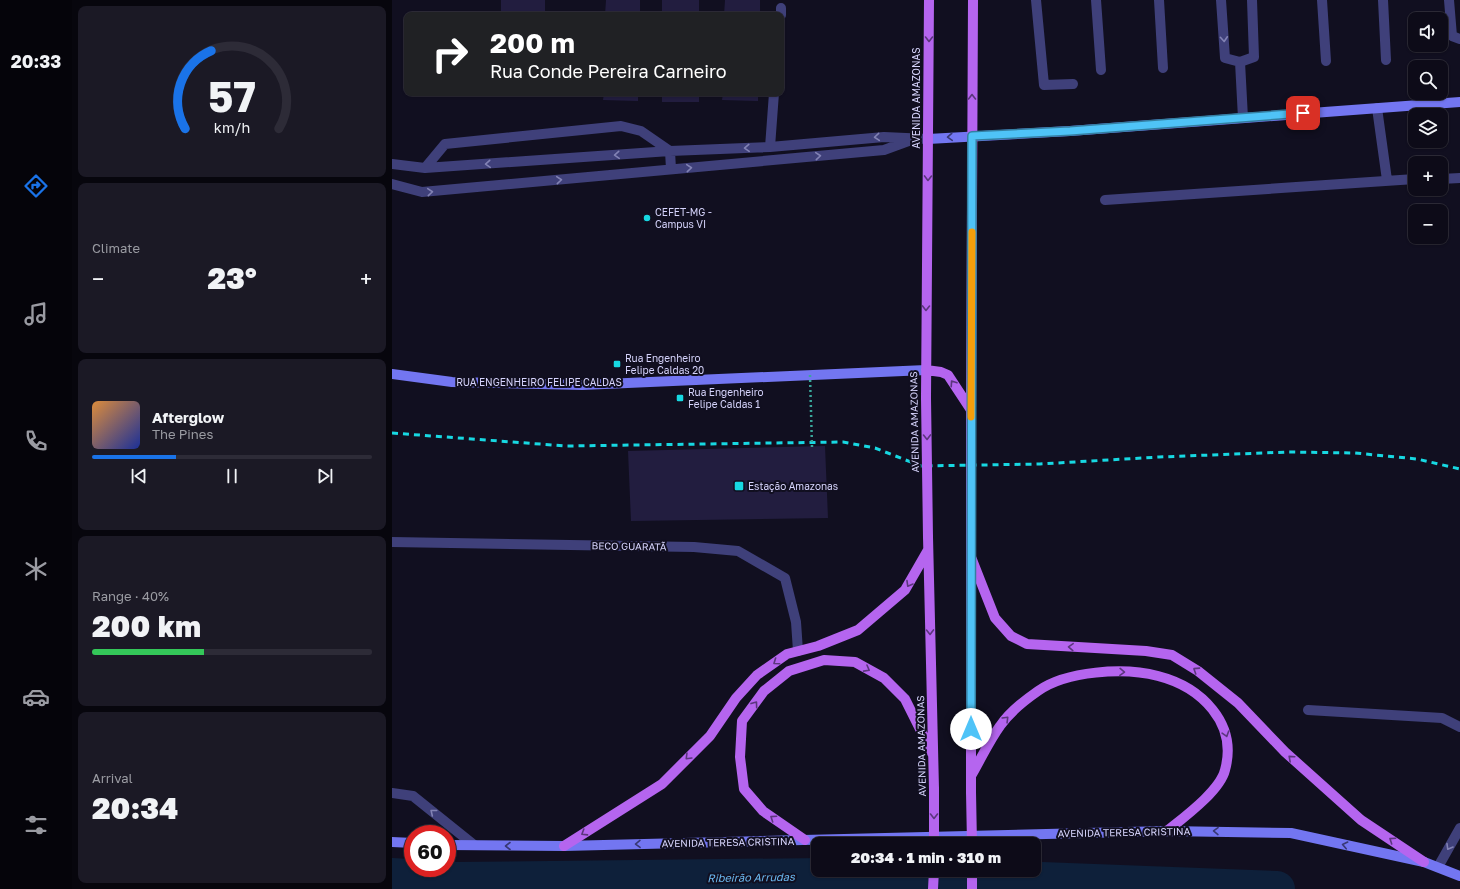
<!DOCTYPE html>
<html lang="en">
<head>
<meta charset="utf-8">
<style>
  :root { --surface:#0d0b18; --page:#1b1925; --text:#f1f3f6; --muted:#9a9ba2; --line:#2d2b37; --accent:#1a73e8 }
  body { margin:0; font-family:"Golos Text",sans-serif; background:var(--page); color:var(--text); height:100vh; display:flex; flex-direction:column; font-size:15px; white-space:nowrap }
  * { box-sizing:border-box; margin:0 }
  p { font-size:13px; color:var(--muted) }
  .icon { flex:none; width:22px; height:22px; fill:none; stroke:currentColor; stroke-width:2; stroke-linecap:round; stroke-linejoin:round }
  .map { position:relative; flex:1; overflow:hidden }
  .sheet { display:flex; flex-direction:column; gap:6px; padding:6px; background:#07060d; width:320px }
  .sheet>* { flex:none }
  .hud { position:absolute; left:12px; top:12px; width:380px; height:84px; border-radius:8px; box-shadow:0 1px 3px #0004,0 0 0 1px var(--line); background:#202124; color:#fff; overflow:hidden }
  .tools { position:absolute; left:1016px; top:12px; display:grid; gap:8px }
  .tools a { display:grid; place-items:center; width:40px; height:40px; border-radius:8px; background:var(--surface); box-shadow:0 1px 3px #0004,0 0 0 1px var(--line); font-size:20px }
  .speed { position:absolute; left:12px; top:825px; display:flex; gap:8px; font-size:20px; font-weight:700; text-align:center }
  .speed>* { display:grid; place-content:center; width:52px; height:52px; border-radius:50%; background:var(--surface); box-shadow:0 1px 3px #0004,0 0 0 1px var(--line); line-height:1 }
  .speed .limit { border:6px solid #d22; background:#fff; color:#111 }
  .pin { position:absolute; display:grid; place-items:center; width:34px; height:34px; color:#fff; margin:-17px; border-radius:8px; box-shadow:0 2px 6px #0006 }
  .me { position:absolute; width:44px; margin:-22px; rotate:0deg; stroke-linejoin:round; filter:drop-shadow(0 0 3px #0008) }
  .turn { display:flex; align-items:center; gap:14px; height:84px; padding:0 20px; font-size:18px }
  .turn .icon { width:52px; height:52px; stroke-width:2.5 }
  .turn b { display:block; font-size:28px; line-height:34px }
  .big { font-size:30px; font-weight:800; line-height:1.1 }
  .sheet .card { flex:1; display:flex; flex-direction:column; justify-content:center; gap:6px; min-width:0; padding:0 14px; border-radius:8px; background:var(--page) }
  .sheet .dial { align-items:center; gap:0 }
  .dial svg { height:104px; overflow:visible; fill:none; stroke:var(--line); stroke-width:7; stroke-linecap:round; text-anchor:middle }
  .dial text { fill:var(--text); stroke:none }
  .song { display:flex; align-items:center; gap:12px }
  .cover { width:48px; height:48px; border-radius:6px; background:linear-gradient(135deg,hsl(30 70% 55%),hsl(230 70% 35%)) }
  .played { height:4px; border-radius:2px; background:linear-gradient(90deg,var(--accent) 30%,var(--line) 30%) }
  .keys { display:flex; justify-content:space-around; direction:ltr }
  .heat { display:flex; justify-content:space-between; align-items:center; font-size:22px; direction:ltr }
  .charge { height:6px; border-radius:3px; background:linear-gradient(90deg,#34c759 40%,var(--line) 0) }
  .trip { position:absolute; left:419px; top:837px; width:230px; height:40px; border-radius:8px; background:var(--surface); box-shadow:0 1px 3px #0004,0 0 0 1px var(--line); font-weight:800; line-height:40px; text-align:center }
  main { display:flex; flex:1; min-height:0 }
  .tab-bar { display:flex; flex-direction:column; width:72px; justify-content:space-around; align-items:center; background:#05040a; color:var(--muted) }
  .tab-bar .icon { width:28px; height:28px }
  .tab-bar .current { color:var(--accent) }
  .tab-bar b { font-size:18px; color:var(--text) }
  .map>svg:first-child { display:block }
  .lines { fill:none; stroke-linecap:round; stroke-linejoin:round }
  .river { stroke:#0e203a; stroke-width:36 }
  .building { fill:#221d3f }
  .lane { stroke:#3f407a; stroke-width:10 }
  .street { stroke:#3f407a; stroke-width:10 }
  .secondary { stroke:#7376f1; stroke-width:10 }
  .primary { stroke:#b565ef; stroke-width:10 }
  .rail { stroke:#17d8e2; stroke-width:3; stroke-dasharray:6 5; stroke-linecap:butt }
  .path-bridge { stroke:#3aa79b; stroke-width:2.5; stroke-dasharray:2 3; stroke-linecap:butt }
  .primary-bridge { stroke:#b565ef; stroke-width:10 }
  .oneway { stroke:#5b367d }
  .oneway2 { stroke:#8282b4 }
  .oneway3 { stroke:#383874 }
  .route-casing { stroke:#337fa1; stroke-width:10 }
  .route { stroke:#4fc3f7; stroke-width:7 }
  .slow { stroke:#f59e0b; stroke-width:7 }
  .poi-dot { fill:#17d8e2; stroke:#110f20; stroke-width:1.5 }
  .labels { text-anchor:middle; dominant-baseline:central; stroke-width:4; stroke-linejoin:round; paint-order:stroke }
  .street-label { font-size:10px; fill:#d5d3fb; stroke:#110f20 }
  .poi-label { font-size:10px; fill:#d5d3fb; stroke:#110f20; text-anchor:start }
  .water-label { font-size:11px; font-style:italic; fill:#6bb9f0; stroke:#110f20 }
</style>
</head>
<body>
<main>
<nav class="tab-bar">
<b>20:33</b>
<svg class="icon current" aria-label="directions" viewBox="0 0 24 24"><path d="M12 3l9 9-9 9-9-9zM9 14v-3h6M13 9l2 2-2 2"/></svg>
<svg class="icon" aria-label="music" viewBox="0 0 24 24"><path d="M9 18V5l10-2v13"/><circle cx="6" cy="18" r="3"/><circle cx="16" cy="16" r="3"/></svg>
<svg class="icon" aria-label="phone" viewBox="0 0 24 24"><path d="M5 4h4l2 5-3 2q2 4 5 5l2-3 5 2v4C11 20 4 13 5 4z"/></svg>
<svg class="icon" aria-label="climate" viewBox="0 0 24 24"><path d="M12 3v18M4 7l16 10M4 17L20 7"/></svg>
<svg class="icon" aria-label="car" viewBox="0 0 24 24"><path d="M5 17H2v-5l4-1 3-4h7l3 4 3 1v5h-3M9 17h6M6 11h13"/><circle cx="7" cy="17" r="2"/><circle cx="17" cy="17" r="2"/></svg>
<svg class="icon" aria-label="filters" viewBox="0 0 24 24"><path d="M4 7h16M4 17h16"/><circle cx="9" cy="7" r="2"/><circle cx="15" cy="17" r="2"/></svg>
</nav>
<section class="sheet">
<div class="card dial"><svg viewBox="0 0 100 80">
<path d="M14 69A42 42 0 1 1 86 69"/>
<path d="M14 69A42 42 0 0 1 34 9" stroke="#1a73e8"/>
<text x="50" y="56" font-size="32" font-weight="700">57</text>
<text x="50" y="72" font-size="11">km/h</text>
</svg></div>
<div class="card"><p>Climate</p>
<div class="heat"><a>−</a><b class="big">23°</b><a>+</a></div>
</div>
<div class="card">
<div class="song"><i class="cover"></i><div><b>Afterglow</b><p>The Pines</p></div></div>
<div class="played"></div>
<div class="keys"><svg class="icon" aria-label="previous" viewBox="0 0 24 24"><path d="M18 5L8 12l10 7zM5 5v14"/></svg><svg class="icon" aria-label="pause" viewBox="0 0 24 24"><path d="M8 5v14M16 5v14"/></svg><svg class="icon" aria-label="next" viewBox="0 0 24 24"><path d="M6 5l10 7-10 7zM19 5v14"/></svg></div>
</div>
<div class="card"><p>Range · 40%</p><b class="big">200 km</b><div class="charge"></div></div>
<div class="card"><p>Arrival</p><b class="big">20:34</b></div>
</section>
<div class="map">
<svg width="1068" height="889" viewBox="0 0 1068 889">
  <rect width="100%" height="100%" fill="#110f20"/>
  <g class="lines">
    <path class="river" d="M0 876 64 880 519 875 885 889"/>
  </g>
  <path class="building" d="M109 0H153V15H109Z
    M214 0H248V15H213Z
    M270 0H307V15H270Z
    M333 0H368V15H332Z
    M212 93H246V101L211 100Z
    M270 93H307V102H270Z
    M331 93H366V101L330 100Z
    M433 446 436 518 239 521 236 451Z"/>
  <g class="lines">
    <path class="lane" d="M644 0 652 85 681 84
      M704 0 709 70
      M767 0 771 68
      M829 0 833 58 848 62 862 57 860 0
      M930 0 934 61
      M991 0 994 60
      M1057 0 1060 36 1068 39
      M389 15V8
      M848 62 851 118
      M985 108 995 180
      M378 147 382 93
      M0 164 33 168 278 151 378 147 492 137 536 139
      M33 168 53 144 229 126 249 131 278 151 279 169
      M1049 179 1068 178
      M0 184 30 192 492 150 522 139
      M713 200 1023 179
      M916 710 1050 718 1068 727
      M1046 867 1068 828"/>
    <path class="street" d="M0 542 302 547 346 551 393 578 404 622 406 651
      M0 793 21 796 82 845"/>
    <path class="secondary" d="M536 139 678 131 1068 102
      M0 374 60 382 190 385 534 370
      M0 842 21 843
      M55 845 172 846 775 831 899 833 1032 862 1068 876"/>
    <path class="primary" d="M534 370 549 372 556 375 579 410
      M534 398 537 0
      M579 415 581 0
      M536 537 542 789
      M579 557 603 618 619 636 635 644 754 651 780 655 806 671 846 703 893 752 969 820 1032 862
      M579 776C589 759 597 741 608 726 617 713 633 700 646 691 674 671 732 667 766 676 809 687 846 723 833 770 828 791 791 818 775 831
      M579 792V535
      M413 840 371 811 352 789 348 757 350 721 372 691 397 671 432 660 463 662 492 678 513 699 541 755
      M172 846 270 784 318 736 344 698 365 675 395 654 426 646 466 630 513 590 536 550
      M580 870V889
      M541 889 542 870"/>
    <path class="rail" d="M0 433 174 446 451 442 483 448 529 466 648 464 767 457 896 452 963 453 1025 459 1068 469"/>
    <path class="path-bridge" d="M418 375 420 447"/>
    <path class="primary-bridge" d="M534 398 536 537
      M579 415V535
      M579 792 580 844
      M542 844V789"/>
  </g>
  <defs><path id="oneway-chevron" d="M-2-3.5L2.5 0L-2 3.5" fill="none" stroke-width="1.6" stroke-linecap="round" stroke-linejoin="round"/></defs>
  <g class="oneway">
    <use href="#oneway-chevron" transform="translate(537 39) rotate(90)"/>
    <use href="#oneway-chevron" transform="translate(580 97) rotate(-90)"/>
    <use href="#oneway-chevron" transform="translate(536 178) rotate(91)"/>
    <use href="#oneway-chevron" transform="translate(534 308) rotate(91)"/>
    <use href="#oneway-chevron" transform="translate(561 383) rotate(-124)"/>
    <use href="#oneway-chevron" transform="translate(535 437) rotate(89)"/>
    <use href="#oneway-chevron" transform="translate(517 584) rotate(120)"/>
    <use href="#oneway-chevron" transform="translate(538 632) rotate(89)"/>
    <use href="#oneway-chevron" transform="translate(679 647) rotate(-177)"/>
    <use href="#oneway-chevron" transform="translate(384 662) rotate(145)"/>
    <use href="#oneway-chevron" transform="translate(475 669) rotate(29)"/>
    <use href="#oneway-chevron" transform="translate(804 670) rotate(-147)"/>
    <use href="#oneway-chevron" transform="translate(730 672) rotate(2)"/>
    <use href="#oneway-chevron" transform="translate(363 704) rotate(-54)"/>
    <use href="#oneway-chevron" transform="translate(614 719) rotate(-45)"/>
    <use href="#oneway-chevron" transform="translate(834 734) rotate(73)"/>
    <use href="#oneway-chevron" transform="translate(296 757) rotate(135)"/>
    <use href="#oneway-chevron" transform="translate(899 758) rotate(-138)"/>
    <use href="#oneway-chevron" transform="translate(542 816) rotate(90)"/>
    <use href="#oneway-chevron" transform="translate(381 818) rotate(-146)"/>
    <use href="#oneway-chevron" transform="translate(192 833) rotate(148)"/>
    <use href="#oneway-chevron" transform="translate(1000 840) rotate(-146)"/>
  </g>
  <g class="oneway2">
    <use href="#oneway-chevron" transform="translate(832 39) rotate(86)"/>
    <use href="#oneway-chevron" transform="translate(485 137) rotate(175)"/>
    <use href="#oneway-chevron" transform="translate(355 148) rotate(177)"/>
    <use href="#oneway-chevron" transform="translate(225 155) rotate(176)"/>
    <use href="#oneway-chevron" transform="translate(426 156) rotate(-5)"/>
    <use href="#oneway-chevron" transform="translate(96 164) rotate(176)"/>
    <use href="#oneway-chevron" transform="translate(297 168) rotate(-5)"/>
    <use href="#oneway-chevron" transform="translate(167 180) rotate(-5)"/>
    <use href="#oneway-chevron" transform="translate(38 192) rotate(-5)"/>
    <use href="#oneway-chevron" transform="translate(41 812) rotate(-141)"/>
    <use href="#oneway-chevron" transform="translate(1057 847) rotate(120)"/>
  </g>
  <g class="oneway3">
    <use href="#oneway-chevron" transform="translate(558 137) rotate(176)"/>
    <use href="#oneway-chevron" transform="translate(824 831) rotate(-179)"/>
    <use href="#oneway-chevron" transform="translate(246 844) rotate(179)"/>
    <use href="#oneway-chevron" transform="translate(953 845) rotate(-168)"/>
    <use href="#oneway-chevron" transform="translate(116 846) rotate(-180)"/>
  </g>
  <g class="lines">
    <g class="route-casing">
      <path id="route" d="M579 729 580 136 678 131 911 113"/>
    </g>
    <use href="#route" class="route"/>
    <path class="slow" d="M579 417 580 232"/>
  </g>
  <g class="poi-dot">
    <circle cx="255" cy="218" r="4"/>
    <rect x="221" y="360" width="8" height="8" rx="2"/>
    <rect x="284" y="394" width="8" height="8" rx="2"/>
    <rect x="342" y="481" width="10" height="10" rx="2"/>
  </g>
  <g class="labels">
    <g class="street-label">
      <text transform="translate(524 98) rotate(-90)">AVENIDA AMAZONAS</text>
      <text x="147" y="382">RUA ENGENHEIRO FELIPE CALDAS</text>
      <text transform="translate(522 422) rotate(-91)">AVENIDA AMAZONAS</text>
      <text transform="translate(237 546) rotate(1)">BECO GUARATÃ</text>
      <text transform="translate(529 746) rotate(-91)">AVENIDA AMAZONAS</text>
      <text transform="translate(732 832) rotate(-1)">AVENIDA TERESA CRISTINA</text>
      <text transform="translate(336 842) rotate(-1)">AVENIDA TERESA CRISTINA</text>
    </g>
    <g class="poi-label">
      <text x="263" y="212">CEFET-MG -<tspan x="263" dy="12">Campus VI</tspan></text>
      <text x="233" y="358">Rua Engenheiro<tspan x="233" dy="12">Felipe Caldas 20</tspan></text>
      <text x="296" y="392">Rua Engenheiro<tspan x="296" dy="12">Felipe Caldas 1</tspan></text>
      <text x="356" y="486">Estação Amazonas</text>
    </g>
    <g class="water-label">
      <text transform="translate(359 877) rotate(-1)">Ribeirão Arrudas</text>
    </g>
  </g>
</svg>
<div class="tools">
<a><svg class="icon" aria-label="sound" viewBox="0 0 24 24"><path d="M4 9h4l5-4v14l-5-4H4zM17 9q2 3 0 6"/></svg></a>
<a><svg class="icon" aria-label="search" viewBox="0 0 24 24"><circle cx="10" cy="10" r="6"/><path d="M15 15l6 6"/></svg></a>
<a><svg class="icon" aria-label="layers" viewBox="0 0 24 24"><path d="M12 4l9 5-9 5-9-5zM3 14l9 5 9-5"/></svg></a>
<a>+</a>
<a>−</a>
</div>
<div class="speed"><div class="limit">60</div></div>
<div class="pin" style="left:911px;top:113px;background:#d93025"><svg class="icon" aria-label="arrive" viewBox="0 0 24 24"><path d="M6 21V4h12l-3 4 3 4H6"/></svg></div>
<svg class="me" style="left:579px;top:729px" viewBox="-20 -20 40 40"><circle r="19" fill="#fff"/><path d="M0-13L10 11 0 6-10 11z" fill="#4fc3f7"/></svg>
<div class="trip">20:34 · 1 min · 310 m</div>
<div class="hud">
<div class="turn"><svg class="icon" aria-label="right" viewBox="0 0 24 24"><path d="M7 20v-9h11M14 6l5 5-5 5"/></svg><div><b>200 m</b>Rua Conde Pereira Carneiro</div></div>
</div>
</div>
</main>
</body>
</html>
